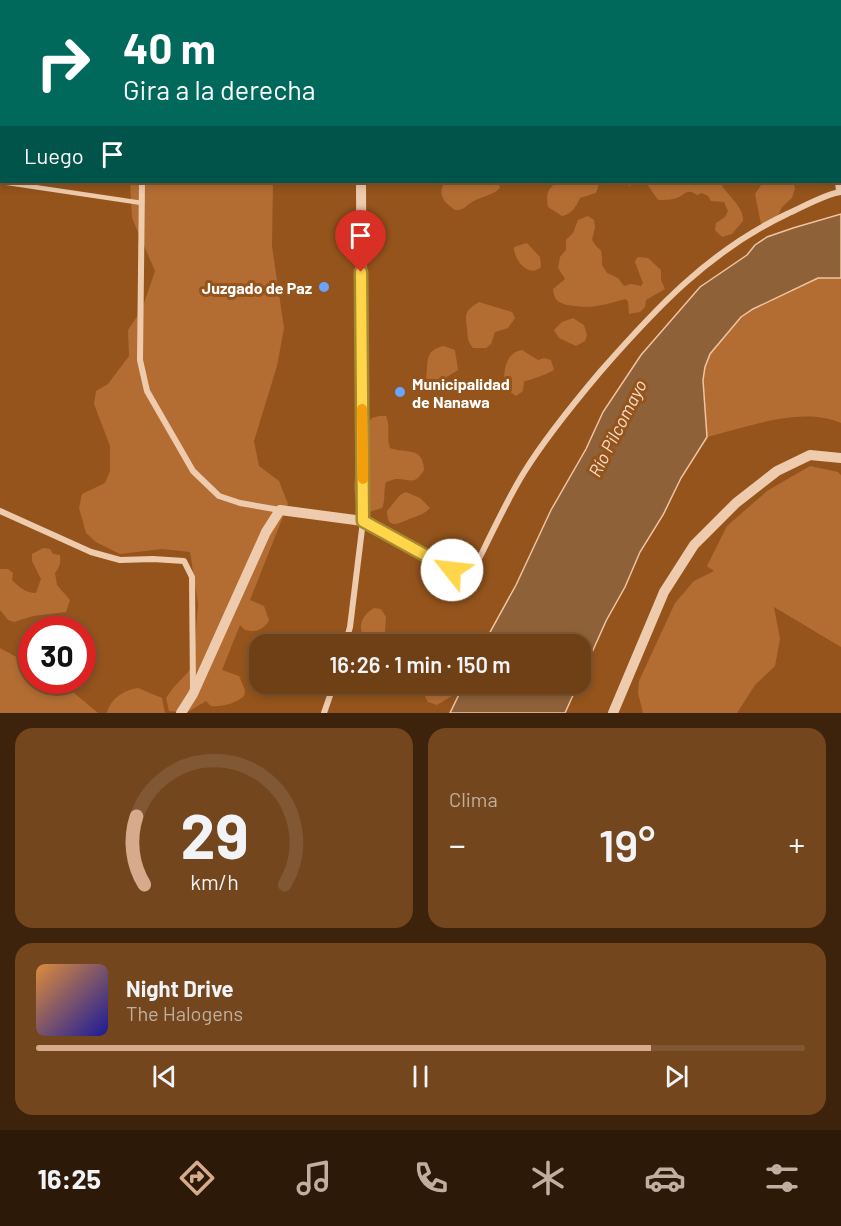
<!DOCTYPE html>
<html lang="es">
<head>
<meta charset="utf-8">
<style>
  :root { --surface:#6f3f15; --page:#74461e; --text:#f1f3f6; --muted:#c0afa0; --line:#815834; --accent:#d6ab8b }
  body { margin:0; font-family:Barlow,sans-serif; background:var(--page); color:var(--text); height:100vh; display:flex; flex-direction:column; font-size:22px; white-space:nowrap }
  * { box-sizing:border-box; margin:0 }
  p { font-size:20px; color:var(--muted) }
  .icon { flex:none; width:33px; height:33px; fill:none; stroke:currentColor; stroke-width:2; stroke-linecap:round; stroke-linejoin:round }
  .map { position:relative; height:713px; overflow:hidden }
  .panel { display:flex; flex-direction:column; gap:15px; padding:15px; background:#3d230c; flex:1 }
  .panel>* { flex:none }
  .top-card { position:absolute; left:0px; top:0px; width:842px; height:183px; box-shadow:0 3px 9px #0003,0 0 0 2px var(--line); background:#00695c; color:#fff; overflow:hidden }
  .speed { position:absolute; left:18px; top:616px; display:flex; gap:12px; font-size:30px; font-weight:700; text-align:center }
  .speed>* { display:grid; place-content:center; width:78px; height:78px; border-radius:50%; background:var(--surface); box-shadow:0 3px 9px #0003,0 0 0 2px var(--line); line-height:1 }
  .speed .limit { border:9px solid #d22; background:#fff; color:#111 }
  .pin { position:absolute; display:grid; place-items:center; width:51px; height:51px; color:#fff; margin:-62px -26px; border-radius:50% 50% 50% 0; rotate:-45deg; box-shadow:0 0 6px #0007 }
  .pin .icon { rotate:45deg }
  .me { position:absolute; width:66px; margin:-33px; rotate:299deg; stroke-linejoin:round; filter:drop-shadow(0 0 4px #0008) }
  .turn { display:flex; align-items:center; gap:21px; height:126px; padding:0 24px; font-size:27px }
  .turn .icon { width:78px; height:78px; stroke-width:2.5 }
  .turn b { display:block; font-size:42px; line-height:51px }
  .then { display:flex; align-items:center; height:57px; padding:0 24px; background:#0003; gap:12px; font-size:22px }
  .big { font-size:45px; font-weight:600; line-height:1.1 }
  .panel .tile { flex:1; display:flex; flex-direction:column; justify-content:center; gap:9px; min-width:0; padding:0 21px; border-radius:18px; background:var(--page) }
  .panel .dial { align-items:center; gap:0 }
  .dial svg { height:156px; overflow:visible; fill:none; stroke:var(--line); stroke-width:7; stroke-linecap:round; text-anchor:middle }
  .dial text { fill:var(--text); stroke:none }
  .song { display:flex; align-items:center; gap:18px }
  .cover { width:72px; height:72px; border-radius:9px; background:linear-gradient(135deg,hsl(30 70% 55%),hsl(240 70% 35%)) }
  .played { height:6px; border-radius:3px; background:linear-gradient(90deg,var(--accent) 80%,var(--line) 80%) }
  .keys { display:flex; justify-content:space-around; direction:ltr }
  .heat { display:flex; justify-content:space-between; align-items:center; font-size:33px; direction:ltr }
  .panel .tiles { flex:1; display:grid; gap:15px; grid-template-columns:1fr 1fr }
  .tile:last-child { grid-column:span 2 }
  .trip { position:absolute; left:249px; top:634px; width:342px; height:60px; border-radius:18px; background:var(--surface); box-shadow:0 3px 9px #0003,0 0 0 2px var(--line); font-weight:600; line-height:60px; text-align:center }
  .tabs { display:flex; height:96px; justify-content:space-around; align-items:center; background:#2c1908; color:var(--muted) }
  .tabs .icon { width:42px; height:42px }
  .tabs .current { color:var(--accent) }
  .tabs b { font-size:27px; color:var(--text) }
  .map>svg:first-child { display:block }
  .green { fill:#b36d33 }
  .water { fill:#8f6138; stroke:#f1c4a1; stroke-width:1.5 }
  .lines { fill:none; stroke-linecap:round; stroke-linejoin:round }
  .service { stroke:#efcbad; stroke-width:4.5 }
  .minor { stroke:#efcbad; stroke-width:6 }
  .tertiary { stroke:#efcbad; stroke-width:10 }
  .route-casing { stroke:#a68a30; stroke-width:15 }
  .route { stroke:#ffd54a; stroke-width:10 }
  .slow { stroke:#f59e0b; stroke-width:10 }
  .poi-dot { fill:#6ba4ff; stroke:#94541c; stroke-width:2 }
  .labels { text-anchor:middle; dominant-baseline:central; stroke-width:6; stroke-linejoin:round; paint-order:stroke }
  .poi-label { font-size:16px; font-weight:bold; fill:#fff; stroke:#94541c; text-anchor:end }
  .water-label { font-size:18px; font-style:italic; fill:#f8ddc8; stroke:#94541c }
</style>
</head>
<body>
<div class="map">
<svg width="841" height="713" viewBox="0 0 841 713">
  <rect width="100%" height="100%" fill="#94541c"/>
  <path class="green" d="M130 182H273L272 246 284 328 277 366 254 441 259 466 279 481 288 504 250 600 264 606 269 620C265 629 255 633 245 630L240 625 222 670 239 676 245 690 244 696C235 704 222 707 211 706L206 701 186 713 169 711 166 698 173 688 190 670 195 644 198 604 190 552 162 549 120 554 96 542 86 533 79 508 82 494 105 483 110 471V446L94 404 96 391 108 384 129 356 128 330 142 309 155 271 132 218Z
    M444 182H498L500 188C492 196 482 196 472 202 465 206 464 211 455 210 443 201 438 196 444 182Z
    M557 182H603L599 184 596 193 580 198C576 207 572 214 562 216L548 207C546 195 547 189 557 182Z
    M625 182H720C726 195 744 206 743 221L732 234 722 237 715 230 716 223 725 217 728 211 724 202 711 201 708 196 702 193 697 195C688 189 687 192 679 197 673 200 665 200 658 200L647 184 641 182 629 186Z
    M763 182H793L795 188 792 198 782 207 778 216 764 225 761 224 755 194Z
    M588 216 594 220 595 227 592 240C601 255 602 243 602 265L607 273 618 278 624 286 631 284 641 286 643 283 635 262 636 259 638 257 648 258 661 270V280L665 289 646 300 645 307 640 312 629 314 628 301 625 299C601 306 591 309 567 305 557 302 554 300 553 289L565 279 558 268 560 257 566 250V240L573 233 578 220Z
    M527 243 540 257 541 267C529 279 513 259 514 247Z
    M818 278H841V423C800 406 748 427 707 437L703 380 705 367 710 354 741 317 753 309Z
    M479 302 512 312 515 318 508 328 495 332 491 344 486 348H473C467 341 468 337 467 328 465 313 465 311 479 302Z
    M573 318 584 325 587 335 585 341 576 346 559 338 554 330 562 322Z
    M444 346 455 350 458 370 437 383 430 382 426 378C429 364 423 350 444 346Z
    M522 350 538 360 544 358 551 360 554 370C549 373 530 381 524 381L523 391 516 396 505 388C503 374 504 353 522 350Z
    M379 416H386C391 427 386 437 390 448 407 454 423 446 424 470 414 486 411 479 397 479 393 479 390 481 386 482 383 491 386 500 382 508L363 514C352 502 352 477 360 462L368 423 372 418Z
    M810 466 838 472 841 475V647L774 607 780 639 775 666 755 685 737 713H643L638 693 639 681 675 603 694 581 714 571 707 566 727 526 767 491Z
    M406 492 420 498 430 508C424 514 420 515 412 518 401 522 387 532 387 511L400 495Z
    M43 548 50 549 53 554 60 555C61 563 60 567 55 573L57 585 70 600 66 612 33 616 14 622 8 620 0 610V569H8L13 573 12 580C19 587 26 593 36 593L41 579 32 561V554Z
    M374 608 381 609 386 617 385 632 378 639 369 641C355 631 361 615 374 608Z
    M0 648 31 665 32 681H60L98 713H0Z
    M425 684H456V685L452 696 437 705 428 702 423 693Z
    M138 688 162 698 165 713H107C110 699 124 690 138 688Z"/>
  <path class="water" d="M841 214V278H818L753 309 741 317 710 354 705 367 703 380 707 437 681 478 663 515 640 552 625 587 606 621 581 677 580 645H483L516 585 551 510 586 449 603 412 641 355 700 287 747 255 755 245 767 237 793 228Z
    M464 684H578L565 713H450Z"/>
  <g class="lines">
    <path class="service" d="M1 182 142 203"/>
    <path class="minor" d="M115 0 117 2
      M775 0 776 2
      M840 44H841
      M142 182 140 360 147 391 193 471 219 496 240 503 280 510
      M838 182 839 191
      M0 511 91 552 120 560 153 559 184 561 192 577 193 689
      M345 645 350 627 363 521 469 579C487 544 503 507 523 474 545 438 573 404 600 372 656 308 709 251 787 214 801 208 827 193 841 192
      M324 713 334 684"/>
    <path class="tertiary" d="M356 0V2
      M181 713 193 694 266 532 280 510 363 521 361 182
      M613 713 664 592 694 545 736 503 777 471 810 455 841 458"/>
  </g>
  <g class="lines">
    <g class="route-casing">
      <path id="route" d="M361 272 363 521 452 570"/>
    </g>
    <use href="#route" class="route"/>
    <path class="slow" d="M362 409 363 479"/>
  </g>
  <g class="poi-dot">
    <circle cx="324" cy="287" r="6"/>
    <circle cx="400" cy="392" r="6"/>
  </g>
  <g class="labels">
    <g class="poi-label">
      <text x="312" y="287">Juzgado de Paz</text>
      <text x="412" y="383" text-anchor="start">Municipalidad<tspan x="412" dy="18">de Nanawa</tspan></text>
    </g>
    <g class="water-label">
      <text transform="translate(617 428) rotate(-63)">Río Pilcomayo</text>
    </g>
  </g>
</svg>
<div class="speed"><div class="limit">30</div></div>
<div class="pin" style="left:361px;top:272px;background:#d93025"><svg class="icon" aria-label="arrive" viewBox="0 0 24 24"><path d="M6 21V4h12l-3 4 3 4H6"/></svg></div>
<svg class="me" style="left:452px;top:570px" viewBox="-20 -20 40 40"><circle r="19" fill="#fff"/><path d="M0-13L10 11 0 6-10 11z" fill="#ffd54a"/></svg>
<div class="trip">16:26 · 1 min · 150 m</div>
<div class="top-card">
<div class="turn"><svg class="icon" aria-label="right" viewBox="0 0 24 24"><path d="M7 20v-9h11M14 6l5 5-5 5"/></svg><div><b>40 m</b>Gira a la derecha</div></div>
<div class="then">Luego<svg class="icon" aria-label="arrive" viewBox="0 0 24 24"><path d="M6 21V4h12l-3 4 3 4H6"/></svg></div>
</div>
</div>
<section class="panel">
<div class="tiles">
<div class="tile dial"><svg viewBox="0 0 100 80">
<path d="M14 69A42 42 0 1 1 86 69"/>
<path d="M14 69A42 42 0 0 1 10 34" stroke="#d6ab8b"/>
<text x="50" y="56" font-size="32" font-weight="700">29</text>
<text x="50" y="72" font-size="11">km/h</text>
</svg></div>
<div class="tile"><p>Clima</p>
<div class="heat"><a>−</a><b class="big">19°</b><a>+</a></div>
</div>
<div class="tile">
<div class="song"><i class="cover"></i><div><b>Night Drive</b><p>The Halogens</p></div></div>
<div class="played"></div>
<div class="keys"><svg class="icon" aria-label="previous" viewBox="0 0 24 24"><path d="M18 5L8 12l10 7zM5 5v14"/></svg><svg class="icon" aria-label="pause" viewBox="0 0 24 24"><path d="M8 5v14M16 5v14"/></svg><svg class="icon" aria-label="next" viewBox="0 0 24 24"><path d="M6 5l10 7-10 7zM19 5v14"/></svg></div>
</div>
</div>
</section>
<nav class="tabs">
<b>16:25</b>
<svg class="icon current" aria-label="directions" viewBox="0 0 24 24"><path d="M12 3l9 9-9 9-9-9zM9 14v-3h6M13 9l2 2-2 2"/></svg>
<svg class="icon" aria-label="music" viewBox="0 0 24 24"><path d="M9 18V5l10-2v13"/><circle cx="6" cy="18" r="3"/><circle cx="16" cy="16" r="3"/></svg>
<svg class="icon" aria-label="phone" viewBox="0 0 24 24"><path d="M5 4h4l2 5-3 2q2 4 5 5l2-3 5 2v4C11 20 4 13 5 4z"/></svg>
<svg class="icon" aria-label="climate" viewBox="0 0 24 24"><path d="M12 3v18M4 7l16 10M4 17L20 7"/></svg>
<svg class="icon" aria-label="car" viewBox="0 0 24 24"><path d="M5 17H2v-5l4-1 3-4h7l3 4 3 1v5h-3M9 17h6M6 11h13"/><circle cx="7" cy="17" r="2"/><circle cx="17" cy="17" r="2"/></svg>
<svg class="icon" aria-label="filters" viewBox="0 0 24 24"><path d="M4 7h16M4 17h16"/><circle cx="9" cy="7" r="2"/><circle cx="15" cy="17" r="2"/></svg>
</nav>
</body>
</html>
